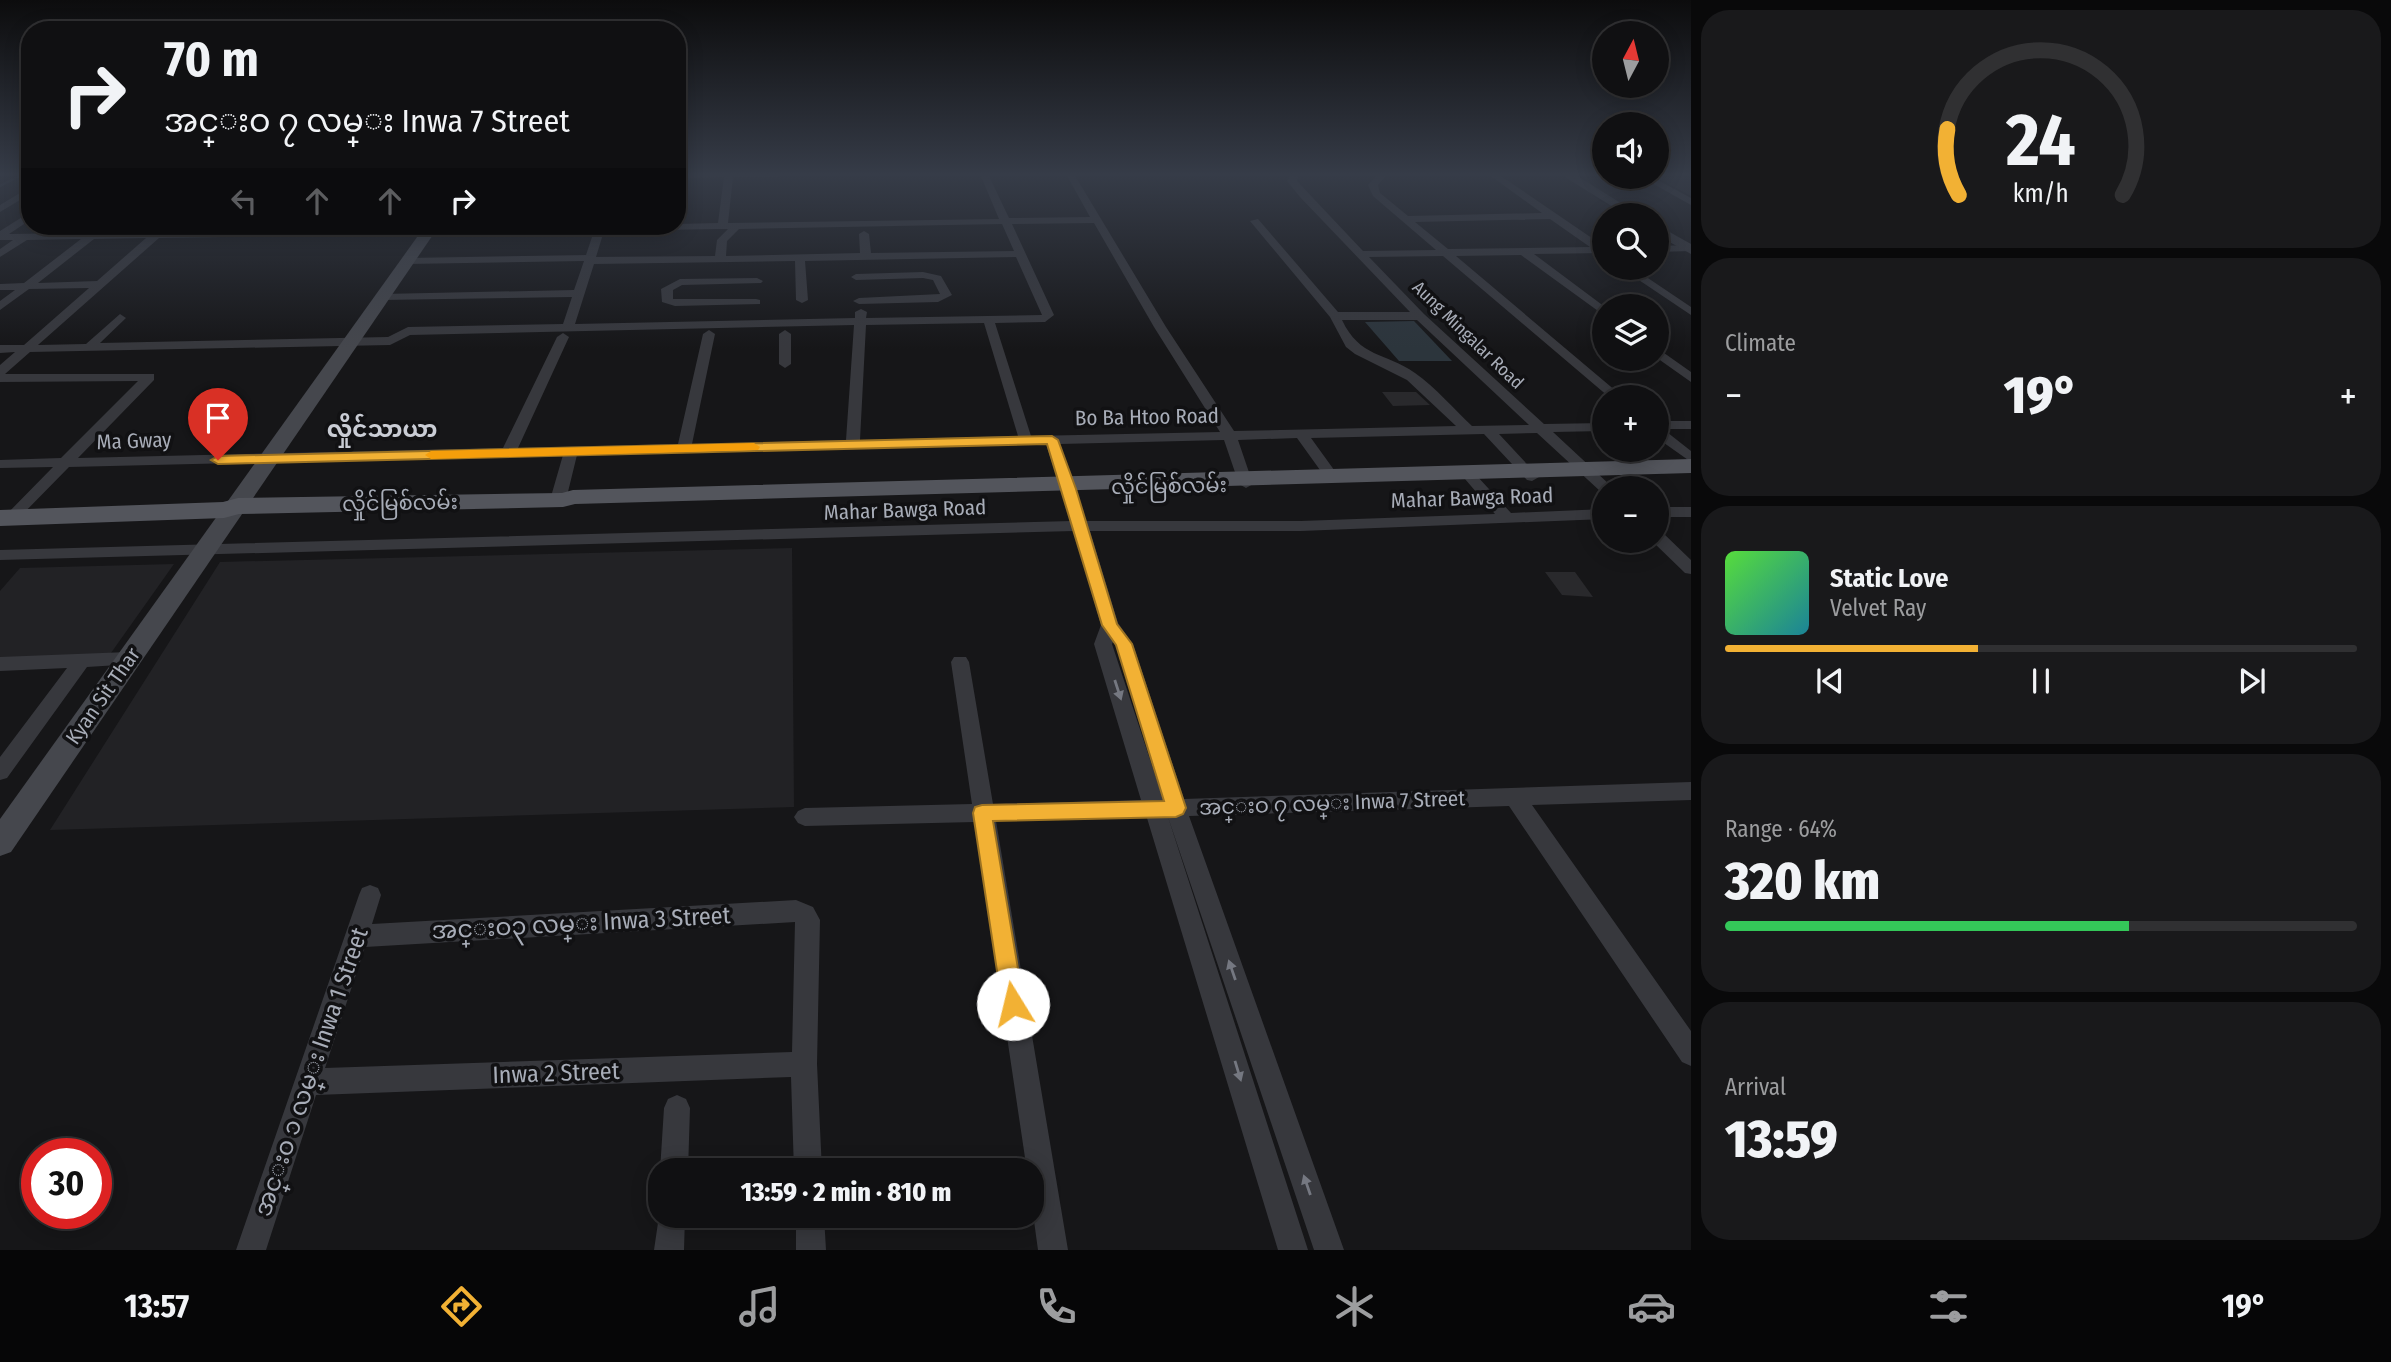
<!DOCTYPE html>
<html lang="en">
<head>
<meta charset="utf-8">
<style>
  :root { --surface:#101012; --page:#19191b; --text:#f1f3f6; --muted:#9c9d9f; --line:#303032; --accent:#f2b134 }
  body { margin:0; font-family:"Fira Sans Condensed","Noto Sans Myanmar",sans-serif; background:var(--page); color:var(--text); height:100vh; display:flex; flex-direction:column; font-size:26px; white-space:nowrap }
  * { box-sizing:border-box; margin:0 }
  p { font-size:23px; color:var(--muted) }
  .icon { flex:none; width:38px; height:38px; fill:none; stroke:currentColor; stroke-width:2; stroke-linecap:round; stroke-linejoin:round }
  .map { position:relative; flex:1; overflow:hidden }
  .side { display:flex; flex-direction:column; gap:10px; padding:10px; background:#09090a; width:700px }
  .side>* { flex:none }
  .guide { position:absolute; left:21px; top:21px; width:665px; height:214px; border-radius:28px; box-shadow:0 4px 18px #0003,0 0 0 2px var(--line); background:#101012; color:var(--text); overflow:hidden }
  .needle { width:46px; rotate:7deg }
  .controls { position:absolute; left:1592px; top:21px; display:grid; gap:14px }
  .controls a { display:grid; place-items:center; width:77px; height:77px; border-radius:50%; background:var(--surface); box-shadow:0 4px 18px #0003,0 0 0 2px var(--line); font-size:35px }
  .speed { position:absolute; left:21px; top:1138px; display:flex; gap:14px; font-size:35px; font-weight:700; text-align:center }
  .speed>* { display:grid; place-content:center; width:91px; height:91px; border-radius:50%; background:var(--surface); box-shadow:0 4px 18px #0003,0 0 0 2px var(--line); line-height:1 }
  .speed .limit { border:10px solid #d22; background:#fff; color:#111 }
  .pin { position:absolute; display:grid; place-items:center; width:60px; height:60px; color:#fff; margin:-72px -30px; border-radius:50% 50% 50% 0; rotate:-45deg; box-shadow:0 0 7px #0007 }
  .pin .icon { rotate:45deg }
  .me { position:absolute; width:77px; margin:-38px; rotate:351deg; stroke-linejoin:round; filter:drop-shadow(0 0 5px #0008) }
  .turn { display:flex; align-items:center; gap:24px; height:147px; padding:0 28px; font-size:32px }
  .turn .icon { width:91px; height:91px; stroke-width:2.5 }
  .turn b { display:block; font-size:49px; line-height:60px }
  .lanes { display:flex; align-items:center; height:66px; padding:0 28px; background:#0003; justify-content:center; gap:35px; direction:ltr }
  .lanes .off { opacity:.35 }
  .big { font-size:52px; font-weight:800; line-height:1.1 }
  .side .tile { flex:1; display:flex; flex-direction:column; justify-content:center; gap:10px; min-width:0; padding:0 24px; border-radius:28px; background:var(--page) }
  .side .dial { align-items:center; gap:0 }
  .dial svg { height:182px; overflow:visible; fill:none; stroke:var(--line); stroke-width:7; stroke-linecap:round; text-anchor:middle }
  .dial text { fill:var(--text); stroke:none }
  .song { display:flex; align-items:center; gap:21px }
  .cover { width:84px; height:84px; border-radius:10px; background:linear-gradient(135deg,hsl(110 70% 55%),hsl(190 70% 35%)) }
  .played { height:7px; border-radius:4px; background:linear-gradient(90deg,var(--accent) 40%,var(--line) 40%) }
  .keys { display:flex; justify-content:space-around; direction:ltr }
  .heat { display:flex; justify-content:space-between; align-items:center; font-size:38px; direction:ltr }
  .charge { height:10px; border-radius:5px; background:linear-gradient(90deg,#34c759 64%,var(--line) 0) }
  .trip { position:absolute; left:648px; top:1158px; width:396px; height:70px; border-radius:28px; background:var(--surface); box-shadow:0 4px 18px #0003,0 0 0 2px var(--line); font-weight:800; line-height:70px; text-align:center }
  .menu { display:flex; height:112px; justify-content:space-around; align-items:center; background:#060607; color:var(--muted) }
  .menu .icon { width:49px; height:49px }
  .menu .on { color:var(--accent) }
  .menu b { font-size:32px; color:var(--text) }
  main { display:flex; flex:1; min-height:0 }
  .map>svg:first-child { display:block }
  .built { fill:#222225 }
  .water { fill:#2c353c }
  .lines { fill:none; stroke-linecap:round; stroke-linejoin:round }
  .stream { stroke:#2c353c; stroke-width:2.5 }
  .building { fill:#29292c }
  .minor { fill:#37383d; fill-rule:evenodd }
  .tertiary { fill:#37383d; fill-rule:evenodd }
  .secondary { fill:#45474d; fill-rule:evenodd }
  .primary { fill:#53555c; fill-rule:evenodd }
  .oneway { fill:#757881 }
  .route { fill:#f2b134; stroke:#9d7322; stroke-width:2 }
  .slow { fill:#f59e0b }
  .labels { text-anchor:middle; dominant-baseline:central; stroke-width:7; stroke-linejoin:round; paint-order:stroke }
  .far-street-label { font-size:18px; fill:#a8adb8; stroke:#111113 }
  .street-label { font-size:21px; fill:#a8adb8; stroke:#111113 }
  .far-district-label { font-size:23px; font-weight:bold; fill:#c9ccd4; stroke:#111113 }
  .near-street-label { font-size:24px; fill:#a8adb8; stroke:#111113 }
</style>
</head>
<body>
<main>
<div class="map">
<svg width="1691" height="1250" viewBox="0 0 1691 1250">
  <rect width="100%" height="100%" fill="#161618"/>
  <path class="built" d="M1657 174H1691V196L1656 177Z
    M792 548 794 807 50 830 220 562Z
    M174 564 106 660 0 664V591L20 568Z"/>
  <path class="water" d="M1414 321 1452 361H1399L1365 322Z"/>
  <g class="lines">
    <path class="stream" d="M0 186 23 174"/>
  </g>
  <path class="building" d="M1382 392H1416L1430 405 1393 406Z
    M1545 572H1575L1593 597 1562 595Z"/>
  <g class="lines">
    <path class="minor" d="M677 174H783L779 177H733L728 223 999 219 980 174H988L1009 218 1090 217 1066 174H1074L1166 327 1234 431 1456 426 1407 380 1355 354 1346 347 1330 317 1250 221 1258 219 1338 312H1410L1300 197 1287 181 1291 174H1299L1297 181 1363 251 1436 250 1373 196 1368 185 1378 174H1387L1378 185 1380 193 1408 216 1542 213 1488 174H1498L1605 247V253L1534 254 1605 307V316L1521 255 1456 256 1623 397H1609L1443 256 1369 257 1424 314 1544 424 1605 423V431L1553 432 1610 485 1612 488H1605V492L1600 491 1537 433 1499 434 1539 477 1532 481 1527 480 1484 434 1311 438 1337 474 1330 478 1325 477 1297 438 1238 440 1253 484 1246 488 1239 484 1224 440 1060 444 1086 521H1301L1495 514 1465 479 1472 475 1477 476 1511 513 1605 509V519L1301 531H1090L1118 623 1133 644 1184 799 1691 782V800L1532 805 1691 1031V1066L1682 1062 1509 806 1189 816 1344 1250H1314L1168 817 1308 1250H1278L1147 818 996 821 1068 1250H1038L1031 1199V1171H1027L975 822 805 826 798 823 794 817 798 811 805 808 972 804 951 662 954 657H966L969 662 993 804 1141 800 1094 644 1101 625 1074 531 0 560V550L1071 521 1046 444 577 455 566 500 558 505 550 500 563 455 69 467 16 521 11 523 3 518 53 467 0 468V460L61 458 138 381 0 382V365L15 352 0 353V345H24L89 288 29 289 0 310V301L15 290H0V284L24 283 81 239 27 240 0 257V249L13 240H0V231L27 214 30 213V220L9 234 153 232 160 228 165 231 677 226V224L718 223 724 177 677 178ZM1550 219 1590 247 1448 249 1415 222ZM1094 223 1154 327 1220 432 1031 436 995 323 1045 322 1054 315 1012 224ZM1002 224 1014 251 871 253 869 234 864 231 859 234 860 253 726 256 727 241 739 229ZM718 229H728L717 240 715 256 596 257 604 231ZM594 231 586 255 407 258 402 261 407 264 584 261 574 290 382 294 376 297 382 300 572 297 563 324 408 327 388 337 100 343 126 318 120 314 86 344 38 345 159 238ZM146 238 97 281 38 283 94 239ZM1016 257 1042 315 866 318 867 312 861 309 855 312V318L575 324 594 264 795 261 796 300 802 303 808 300 805 261ZM1342 320H1417L1529 425 1472 426C1453 408 1436 388 1415 373 1385 352 1360 358 1342 320ZM984 323 1018 436 860 440 866 325ZM854 325 846 440 692 444 715 334 709 330 703 334 678 444 518 448 569 337 563 333 557 337 503 448 78 458 154 380V374H5L30 352 390 345 410 335ZM1113 642 1116 646 1163 799 1112 644Z
      M1641 177H1652L1691 198V205Z
      M30 187V194L0 212V205Z
      M1691 245V251L1657 252V246Z
      M1621 268H1633L1691 307V315Z
      M923 272 941 276 952 295 938 302 859 304 853 301 859 298 940 294 933 280 923 278 856 280 851 277 856 274Z
      M757 278 763 281 761 283 682 285 673 290V299H756L760 300V304L675 306 662 302 661 289 680 279Z
      M785 330 791 334V364L785 368 779 364V334Z
      M1657 348 1691 372V382L1657 358Z
      M1657 421H1691V429H1663L1691 451V462L1657 438Z
      M1657 507H1691V517H1657Z
      M1657 532 1663 533 1691 560V574L1685 573 1652 541H1657Z
      M128 652 134 654 137 659 134 664 87 667 7 778 0 780V757L67 668 0 671V657Z
      M370 885 378 888 381 895 372 924 796 900 813 907 820 920 817 1064 822 1171H794L791 1077 316 1095 266 1250H236L359 895 362 888ZM795 922 792 1052 325 1068 365 947Z
      M677 1095 686 1099 690 1108 688 1171H660L664 1108 668 1099Z
      M660 1209V1216H685L684 1250H654Z
      M796 1216H824L826 1250H796Z"/>
    <path class="tertiary" d="M1560 174H1574L1640 215H1626Z
      M1657 225 1691 244V254L1657 235Z"/>
    <path class="secondary" d="M425 226H439L11 852 0 856V819Z"/>
    <path class="primary" d="M1691 459V473L575 504 563 507 239 514 224 518 0 526V510L223 502 238 498 562 493 573 490Z"/>
  </g>
  <defs><path id="oneway-solid" d="M-6-.8H1V-3.2L6.5 0L1 3.2V.8H-6Z" transform="scale(1.75)"/></defs>
  <g class="oneway">
    <use href="#oneway-solid" transform="translate(1118 690) rotate(72)"/>
    <use href="#oneway-solid" transform="translate(1232 970) rotate(-109)"/>
    <use href="#oneway-solid" transform="translate(1238 1071) rotate(73)"/>
    <use href="#oneway-solid" transform="translate(1307 1185) rotate(-109)"/>
  </g>
  <linearGradient id="sky" x2="0" y2="1"><stop stop-color="#0c0c0d"/><stop offset="0.5" stop-color="#363c48"/><stop offset="1" stop-color="#363c48" stop-opacity="0"/></linearGradient>
  <rect width="1691" height="349" fill="url(#sky)"/>
  <path class="route" d="M1052 436 1058 440 1076 489 1117 624 1132 644 1186 808 1183 814 1176 817 993 821 1024 1004 1021 1012 1013 1015 1005 1012 1002 1004 973 813 975 807 982 805 1164 801 1116 645 1102 625 1047 444 218 464 211 460 218 456Z"/>
  <path class="slow" d="M754 443 760 447 758 450 431 459 425 455 431 451Z"/>
  <g class="labels">
    <g class="far-street-label">
      <text transform="translate(1468 335) rotate(44)">Aung Mingalar Road</text>
    </g>
    <g class="street-label">
      <text transform="translate(1147 417) rotate(-1)">Bo Ba Htoo Road</text>
      <text transform="translate(134 441) rotate(-2)">Ma Gway</text>
      <text transform="translate(1169 486) rotate(-1)">လှိုင်မြစ်လမ်း</text>
      <text transform="translate(1472 498) rotate(-2)">Mahar Bawga Road</text>
      <text transform="translate(400 503) rotate(-1)">လှိုင်မြစ်လမ်း</text>
      <text transform="translate(905 510) rotate(-2)">Mahar Bawga Road</text>
      <text transform="translate(103 696) rotate(-55)">Kyan Sit Thar</text>
      <text transform="translate(1332 803) rotate(-2)">အင္းဝ ၇ လမ္း Inwa 7 Street</text>
    </g>
    <g class="far-district-label">
      <text x="382" y="429">လှိုင်သာယာ</text>
    </g>
    <g class="near-street-label">
      <text transform="translate(581 923) rotate(-3)">အင္းဝ၃ လမ္း Inwa 3 Street</text>
      <text transform="translate(311 1072) rotate(-71)">အင္းဝ ၁ လမ္း Inwa 1 Street</text>
      <text transform="translate(556 1073) rotate(-2)">Inwa 2 Street</text>
    </g>
  </g>
</svg>
<div class="controls">
<a><svg class="needle" viewBox="-14 -14 28 28"><path d="M0-13l5 13h-10z" fill="#e53935"/><path d="M0 13l5-13h-10z" fill="#9c9d9f"/></svg></a>
<a><svg class="icon" aria-label="sound" viewBox="0 0 24 24"><path d="M4 9h4l5-4v14l-5-4H4zM17 9q2 3 0 6"/></svg></a>
<a><svg class="icon" aria-label="search" viewBox="0 0 24 24"><circle cx="10" cy="10" r="6"/><path d="M15 15l6 6"/></svg></a>
<a><svg class="icon" aria-label="layers" viewBox="0 0 24 24"><path d="M12 4l9 5-9 5-9-5zM3 14l9 5 9-5"/></svg></a>
<a>+</a>
<a>−</a>
</div>
<div class="speed"><div class="limit">30</div></div>
<div class="pin" style="left:218px;top:460px;background:#d93025"><svg class="icon" aria-label="arrive" viewBox="0 0 24 24"><path d="M6 21V4h12l-3 4 3 4H6"/></svg></div>
<svg class="me" style="left:1013px;top:1004px" viewBox="-20 -20 40 40"><circle r="19" fill="#fff"/><path d="M0-13L10 11 0 6-10 11z" fill="#f2b134"/></svg>
<div class="trip">13:59 · 2 min · 810 m</div>
<div class="guide">
<div class="turn"><svg class="icon" aria-label="right" viewBox="0 0 24 24"><path d="M7 20v-9h11M14 6l5 5-5 5"/></svg><div><b>70 m</b>အင္းဝ ၇ လမ္း Inwa 7 Street</div></div>
<div class="lanes"><svg class="icon off" aria-label="left" viewBox="0 0 24 24"><path d="M17 20v-9H6M10 6l-5 5 5 5"/></svg><svg class="icon off" aria-label="ahead" viewBox="0 0 24 24"><path d="M12 20V5M6 11l6-6 6 6"/></svg><svg class="icon off" aria-label="ahead" viewBox="0 0 24 24"><path d="M12 20V5M6 11l6-6 6 6"/></svg><svg class="icon" aria-label="right" viewBox="0 0 24 24"><path d="M7 20v-9h11M14 6l5 5-5 5"/></svg></div>
</div>
</div>
<section class="side">
<div class="tile dial"><svg viewBox="0 0 100 80">
<path d="M14 69A42 42 0 1 1 86 69"/>
<path d="M14 69A42 42 0 0 1 9 40" stroke="#f2b134"/>
<text x="50" y="56" font-size="32" font-weight="700">24</text>
<text x="50" y="72" font-size="11">km/h</text>
</svg></div>
<div class="tile"><p>Climate</p>
<div class="heat"><a>−</a><b class="big">19°</b><a>+</a></div>
</div>
<div class="tile">
<div class="song"><i class="cover"></i><div><b>Static Love</b><p>Velvet Ray</p></div></div>
<div class="played"></div>
<div class="keys"><svg class="icon" aria-label="previous" viewBox="0 0 24 24"><path d="M18 5L8 12l10 7zM5 5v14"/></svg><svg class="icon" aria-label="pause" viewBox="0 0 24 24"><path d="M8 5v14M16 5v14"/></svg><svg class="icon" aria-label="next" viewBox="0 0 24 24"><path d="M6 5l10 7-10 7zM19 5v14"/></svg></div>
</div>
<div class="tile"><p>Range · 64%</p><b class="big">320 km</b><div class="charge"></div></div>
<div class="tile"><p>Arrival</p><b class="big">13:59</b></div>
</section>
</main>
<nav class="menu">
<b>13:57</b>
<svg class="icon on" aria-label="directions" viewBox="0 0 24 24"><path d="M12 3l9 9-9 9-9-9zM9 14v-3h6M13 9l2 2-2 2"/></svg>
<svg class="icon" aria-label="music" viewBox="0 0 24 24"><path d="M9 18V5l10-2v13"/><circle cx="6" cy="18" r="3"/><circle cx="16" cy="16" r="3"/></svg>
<svg class="icon" aria-label="phone" viewBox="0 0 24 24"><path d="M5 4h4l2 5-3 2q2 4 5 5l2-3 5 2v4C11 20 4 13 5 4z"/></svg>
<svg class="icon" aria-label="climate" viewBox="0 0 24 24"><path d="M12 3v18M4 7l16 10M4 17L20 7"/></svg>
<svg class="icon" aria-label="car" viewBox="0 0 24 24"><path d="M5 17H2v-5l4-1 3-4h7l3 4 3 1v5h-3M9 17h6M6 11h13"/><circle cx="7" cy="17" r="2"/><circle cx="17" cy="17" r="2"/></svg>
<svg class="icon" aria-label="filters" viewBox="0 0 24 24"><path d="M4 7h16M4 17h16"/><circle cx="9" cy="7" r="2"/><circle cx="15" cy="17" r="2"/></svg>
<b>19°</b>
</nav>
</body>
</html>
